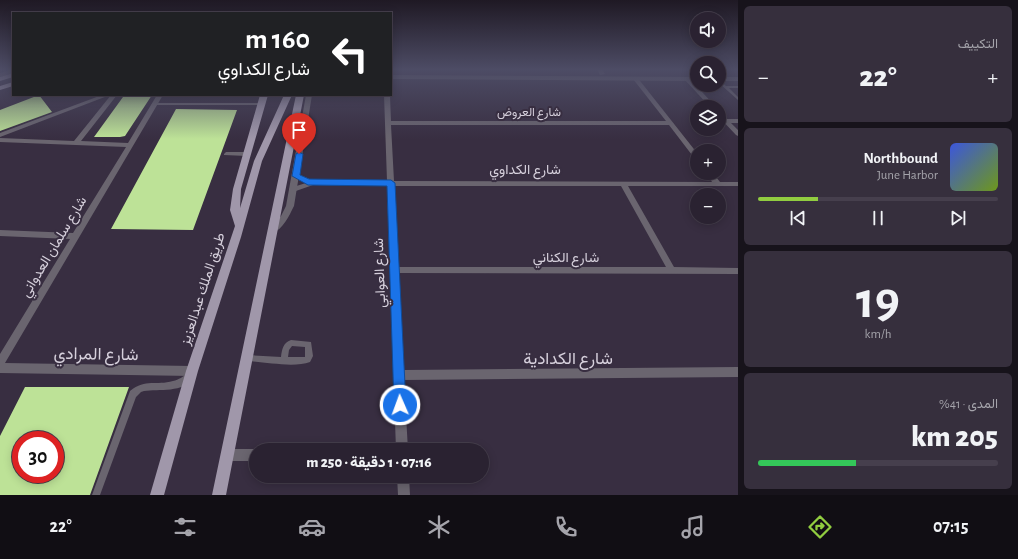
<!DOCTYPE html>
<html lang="ar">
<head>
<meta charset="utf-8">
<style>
  :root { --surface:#2a2231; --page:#362f3d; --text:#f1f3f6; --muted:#a5a4ab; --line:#463f4d; --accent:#91cd40 }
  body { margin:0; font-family:"Alegreya Sans",Vazirmatn,sans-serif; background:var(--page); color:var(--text); direction:rtl; height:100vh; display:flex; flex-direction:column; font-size:15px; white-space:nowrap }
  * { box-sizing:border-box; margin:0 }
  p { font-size:13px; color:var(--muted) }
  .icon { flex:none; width:22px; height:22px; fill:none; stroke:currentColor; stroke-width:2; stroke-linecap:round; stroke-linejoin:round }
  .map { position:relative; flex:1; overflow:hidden; direction:ltr }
  .panel { display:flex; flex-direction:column; gap:6px; padding:6px; background:#17131b; width:280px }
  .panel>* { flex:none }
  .hud { position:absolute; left:12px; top:12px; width:380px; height:84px; border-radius:0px; box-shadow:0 2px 10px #0003,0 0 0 1px var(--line); direction:rtl; background:#202124; color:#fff; overflow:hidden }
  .buttons { position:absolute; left:690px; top:12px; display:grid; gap:8px }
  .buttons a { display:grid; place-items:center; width:36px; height:36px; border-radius:50%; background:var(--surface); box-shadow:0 2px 10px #0003,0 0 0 1px var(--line); font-size:20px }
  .speed { position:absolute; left:12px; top:431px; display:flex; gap:8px; font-size:20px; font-weight:700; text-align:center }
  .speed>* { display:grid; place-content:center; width:52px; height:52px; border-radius:50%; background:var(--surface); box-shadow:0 2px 10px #0003,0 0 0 1px var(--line); line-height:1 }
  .speed .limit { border:6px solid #d22; background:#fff; color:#111 }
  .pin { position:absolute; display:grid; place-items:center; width:34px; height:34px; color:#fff; margin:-41px -17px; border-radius:50% 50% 50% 0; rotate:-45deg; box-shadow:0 0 4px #0007 }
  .pin .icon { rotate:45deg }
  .me { position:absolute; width:44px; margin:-22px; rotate:358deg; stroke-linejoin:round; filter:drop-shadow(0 0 3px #0008) }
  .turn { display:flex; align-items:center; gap:14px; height:84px; padding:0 16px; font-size:18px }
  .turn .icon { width:52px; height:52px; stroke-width:2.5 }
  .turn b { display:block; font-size:28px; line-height:34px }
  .big { font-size:30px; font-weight:800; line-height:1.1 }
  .panel .widget { flex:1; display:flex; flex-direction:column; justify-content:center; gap:6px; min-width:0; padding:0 14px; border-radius:6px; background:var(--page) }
  .panel .dial { align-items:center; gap:0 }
  .dial b { font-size:52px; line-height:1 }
  .song { display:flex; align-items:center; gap:12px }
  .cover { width:48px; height:48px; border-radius:6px; background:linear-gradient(135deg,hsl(230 70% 55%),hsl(80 70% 35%)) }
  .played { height:4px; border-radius:2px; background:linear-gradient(90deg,var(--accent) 25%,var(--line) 25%) }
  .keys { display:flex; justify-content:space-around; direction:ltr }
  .heat { display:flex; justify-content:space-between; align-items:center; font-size:22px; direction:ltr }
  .charge { height:6px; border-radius:3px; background:linear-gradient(90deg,#34c759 41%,var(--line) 0) }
  .trip { position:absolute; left:249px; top:443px; width:240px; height:40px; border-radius:20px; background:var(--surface); box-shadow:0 2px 10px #0003,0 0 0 1px var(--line); font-weight:800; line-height:40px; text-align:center; direction:rtl }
  .dock { display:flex; height:64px; justify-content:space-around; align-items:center; background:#110e14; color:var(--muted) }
  .dock .icon { width:28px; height:28px }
  .dock .selected { color:var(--accent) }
  .dock b { font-size:18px; color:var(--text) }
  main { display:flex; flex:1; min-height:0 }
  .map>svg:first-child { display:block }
  .building { fill:#bde297; fill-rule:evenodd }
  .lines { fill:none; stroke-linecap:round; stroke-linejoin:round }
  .service { fill:#6a656f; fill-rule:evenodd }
  .minor { fill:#6a656f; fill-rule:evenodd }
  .tertiary { fill:#6a656f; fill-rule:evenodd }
  .primary { fill:#a097aa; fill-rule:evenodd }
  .route { fill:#1a73e8; stroke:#114b97 }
  .labels { text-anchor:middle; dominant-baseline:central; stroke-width:4; stroke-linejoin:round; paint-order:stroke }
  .far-street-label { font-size:12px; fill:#d6d0dc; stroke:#382e41 }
  .street-label { font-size:14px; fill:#d6d0dc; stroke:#382e41 }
  .near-street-label { font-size:17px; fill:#d6d0dc; stroke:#382e41 }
</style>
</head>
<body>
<main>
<section class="panel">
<div class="widget"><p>التكييف</p>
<div class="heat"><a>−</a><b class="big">22°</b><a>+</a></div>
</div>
<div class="widget">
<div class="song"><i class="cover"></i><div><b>Northbound</b><p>June Harbor</p></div></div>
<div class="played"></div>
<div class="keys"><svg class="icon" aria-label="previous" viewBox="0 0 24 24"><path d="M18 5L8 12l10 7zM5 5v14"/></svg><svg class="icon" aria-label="pause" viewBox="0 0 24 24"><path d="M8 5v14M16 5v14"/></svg><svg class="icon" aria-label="next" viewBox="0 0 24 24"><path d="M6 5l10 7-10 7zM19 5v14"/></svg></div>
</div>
<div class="widget dial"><b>19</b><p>km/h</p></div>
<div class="widget"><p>المدى · 41%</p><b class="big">205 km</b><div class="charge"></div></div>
</section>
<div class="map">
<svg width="738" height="495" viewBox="0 0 738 495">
  <rect width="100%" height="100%" fill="#382e41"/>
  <path class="building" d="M39 95 52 112 0 131V110Z
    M128 95H152L125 136 120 137H94L123 97Z
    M176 109 237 110 193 230 111 229Z
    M25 387H129L90 495H0V436ZM21 440H55V474H21Z"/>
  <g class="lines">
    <path class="service" d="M719 80 726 86H738V88H729L738 97V100L719 83Z
      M153 103H262L264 104 262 105H153Z
      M226 152H247L249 154 247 156 224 155V154Z
      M291 340 311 342 313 356 310 362C294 368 264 362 247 361L244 360 243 358 244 356 247 355 281 357C282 349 283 343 291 340ZM292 346 305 347V357H288L289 350Z
      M188 374 191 375 192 378C185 393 158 389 144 391L141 392 136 397 100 495H92L130 391C146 378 156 386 173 381 179 380 183 376 188 374Z"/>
    <path class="minor" d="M597 69H602L605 74 600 75Z
      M633 77H637L697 153V159H695L669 125H391L394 181 712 182 706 173H713L720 182H738V186H628L674 267 738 268V274L399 273 404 370 738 367V377L404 380 408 450H396L387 186 313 185 293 192H290L289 190 290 188 306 183 294 178 293 176 294 174H298L314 181H387L384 95H390L391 121H666L633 79ZM394 186H621L666 267H398Z
      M685 78H689L716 107H710L685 80Z
      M102 95H110L0 137V133Z
      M111 95H117L81 141 128 143 157 95H163L5 363 192 366 196 368 197 371 196 374 192 376 0 373V354L70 239 0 236V230L73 233 126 147 0 142V138L74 141Z
      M719 112 727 119H738V123H731L738 130V136L736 135 719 117Z
      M227 449H256L258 450H256V461H227L223 459 221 455 223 451Z
      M397 476H409L410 495H398Z"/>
    <path class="tertiary" d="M13 69V73L0 77V73Z
      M391 75 697 77V81L391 79Z
      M719 77H738V81H719Z
      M306 95H312L294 206C289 216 283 229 273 233L269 230 281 216 286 206Z"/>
    <path class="primary" d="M13 73V77L0 81V77Z
      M13 82V86L0 90V86Z
      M260 95H268L241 189 240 208 254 161 284 95H292L262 161 241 237 198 371 164 495H150L186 371 235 226 230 210 233 189Z
      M296 95H304L226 495H212Z"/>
  </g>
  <linearGradient id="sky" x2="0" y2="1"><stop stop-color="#1f1924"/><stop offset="0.5" stop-color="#4d4c65"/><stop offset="1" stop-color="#4d4c65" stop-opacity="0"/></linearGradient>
  <rect width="738" height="139" fill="url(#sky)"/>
  <path class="route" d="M299 152 303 154 300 175 309 179 391 180 395 183 406 405 404 409 400 411 396 409 394 405 387 186 308 185 292 176 296 154Z"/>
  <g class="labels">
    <g class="far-street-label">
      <text x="529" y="112">شارع العروض</text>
    </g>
    <g class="street-label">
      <text x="525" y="170">شارع الكداوي</text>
      <text transform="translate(54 247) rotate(-59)">شارع سلمان العدواني</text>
      <text x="566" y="258">شارع الكناني</text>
      <text transform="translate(380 273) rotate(-92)">شارع العوابي</text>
      <text transform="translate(203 289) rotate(-72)">طريق الملك عبدالعزيز</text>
    </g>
    <g class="near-street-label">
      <text transform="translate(96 354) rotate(1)">شارع المرادي</text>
      <text x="568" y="358">شارع الكدادية</text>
    </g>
  </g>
</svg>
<div class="buttons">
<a><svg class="icon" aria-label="sound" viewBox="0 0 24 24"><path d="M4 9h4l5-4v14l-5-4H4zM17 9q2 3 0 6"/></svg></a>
<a><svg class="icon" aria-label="search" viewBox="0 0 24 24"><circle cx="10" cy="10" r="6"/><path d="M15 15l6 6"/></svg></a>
<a><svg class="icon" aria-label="layers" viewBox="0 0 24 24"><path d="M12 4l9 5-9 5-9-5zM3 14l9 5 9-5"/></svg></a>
<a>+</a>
<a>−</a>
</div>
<div class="speed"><div class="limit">30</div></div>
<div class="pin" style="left:299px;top:154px;background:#d93025"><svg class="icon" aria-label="arrive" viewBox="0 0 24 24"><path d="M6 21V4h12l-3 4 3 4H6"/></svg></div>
<svg class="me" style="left:400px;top:405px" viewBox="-20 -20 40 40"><circle r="17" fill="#1a73e8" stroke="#fff" stroke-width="3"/><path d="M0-11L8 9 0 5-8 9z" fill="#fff"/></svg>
<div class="trip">07:16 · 1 دقيقة · 250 m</div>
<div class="hud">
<div class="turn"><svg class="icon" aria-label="left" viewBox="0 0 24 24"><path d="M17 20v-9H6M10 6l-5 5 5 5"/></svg><div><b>160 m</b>شارع الكداوي</div></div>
</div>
</div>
</main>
<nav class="dock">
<b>07:15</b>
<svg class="icon selected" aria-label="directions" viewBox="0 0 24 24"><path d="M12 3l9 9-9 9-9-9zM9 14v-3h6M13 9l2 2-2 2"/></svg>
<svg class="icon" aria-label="music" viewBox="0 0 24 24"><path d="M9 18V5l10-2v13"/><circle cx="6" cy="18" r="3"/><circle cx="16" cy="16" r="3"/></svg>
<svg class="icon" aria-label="phone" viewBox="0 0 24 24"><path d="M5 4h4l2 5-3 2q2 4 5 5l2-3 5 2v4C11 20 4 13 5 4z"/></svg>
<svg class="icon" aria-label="climate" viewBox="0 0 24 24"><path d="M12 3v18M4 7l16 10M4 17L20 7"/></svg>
<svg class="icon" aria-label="car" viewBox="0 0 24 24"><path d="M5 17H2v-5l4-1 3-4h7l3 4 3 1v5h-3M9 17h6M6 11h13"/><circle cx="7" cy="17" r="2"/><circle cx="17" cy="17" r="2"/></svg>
<svg class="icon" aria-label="filters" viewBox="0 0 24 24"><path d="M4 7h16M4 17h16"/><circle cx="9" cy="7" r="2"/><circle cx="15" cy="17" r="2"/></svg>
<b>22°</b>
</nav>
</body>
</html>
